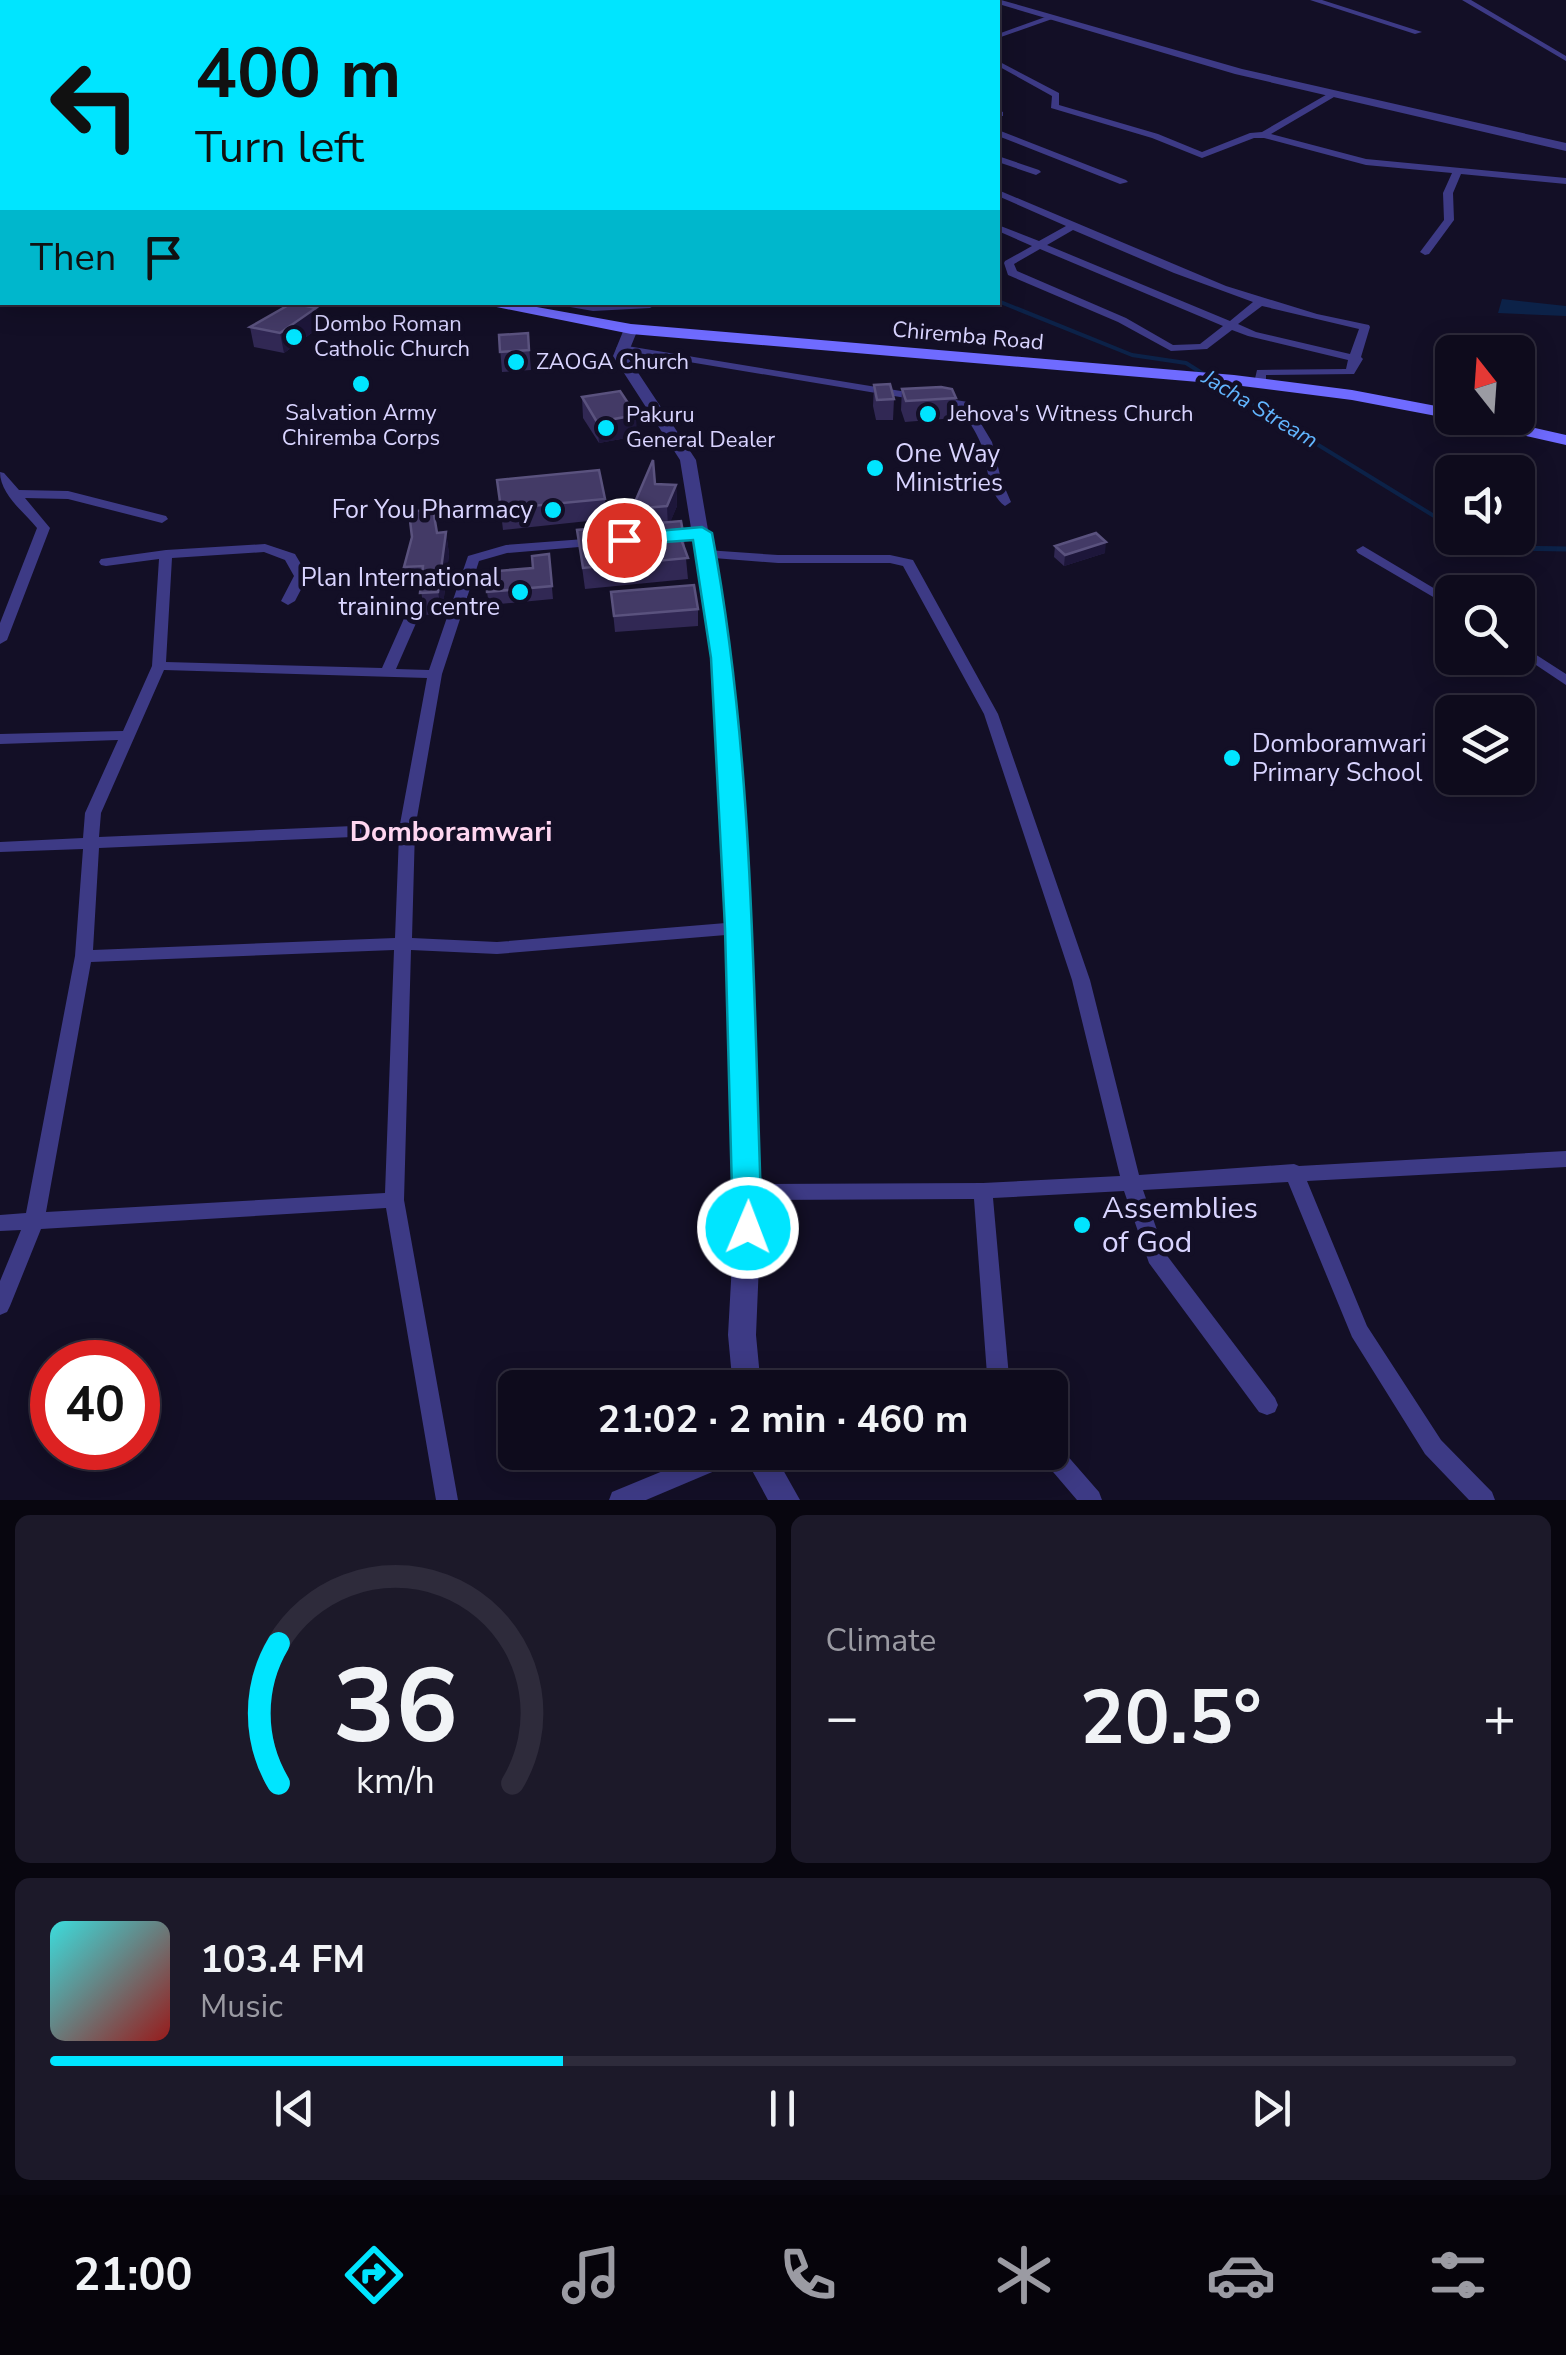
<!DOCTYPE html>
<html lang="en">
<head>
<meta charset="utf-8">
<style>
  :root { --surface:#0e0b1c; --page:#1c1929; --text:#f1f3f6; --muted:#9b9ba3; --line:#2e2b3b; --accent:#00e5ff }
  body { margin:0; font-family:"Nunito Sans",sans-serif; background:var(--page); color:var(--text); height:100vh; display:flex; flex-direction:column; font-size:38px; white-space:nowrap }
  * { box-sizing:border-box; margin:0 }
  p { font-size:32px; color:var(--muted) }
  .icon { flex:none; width:55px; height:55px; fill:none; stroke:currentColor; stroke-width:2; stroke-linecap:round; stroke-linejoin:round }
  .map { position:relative; height:1500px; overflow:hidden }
  .drawer { display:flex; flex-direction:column; gap:15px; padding:15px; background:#08060f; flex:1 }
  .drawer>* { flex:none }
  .hud { position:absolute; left:0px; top:0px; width:1000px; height:305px; box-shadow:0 5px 25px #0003,0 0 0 2px var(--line); background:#00e5ff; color:#111; overflow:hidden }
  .needle { width:65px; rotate:343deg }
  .fabs { position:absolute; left:1435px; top:335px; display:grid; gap:20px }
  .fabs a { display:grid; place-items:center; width:100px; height:100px; border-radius:15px; background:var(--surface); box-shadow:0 5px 25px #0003,0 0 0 2px var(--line); font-size:50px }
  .speed { position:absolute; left:30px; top:1340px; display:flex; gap:20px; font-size:50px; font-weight:700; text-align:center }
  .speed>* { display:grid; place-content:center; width:130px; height:130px; border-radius:50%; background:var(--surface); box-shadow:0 5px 25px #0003,0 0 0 2px var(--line); line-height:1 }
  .speed .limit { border:15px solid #d22; background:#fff; color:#111 }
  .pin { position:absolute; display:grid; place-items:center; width:85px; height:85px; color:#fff; margin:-42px; border:5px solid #fff; border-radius:50%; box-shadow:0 2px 10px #0007 }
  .me { position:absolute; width:110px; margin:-55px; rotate:1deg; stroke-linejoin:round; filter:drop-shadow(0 0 8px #0008) }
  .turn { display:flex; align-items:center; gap:35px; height:210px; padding:0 30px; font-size:45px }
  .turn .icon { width:130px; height:130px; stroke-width:2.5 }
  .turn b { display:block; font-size:70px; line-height:85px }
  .then { display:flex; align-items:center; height:95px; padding:0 30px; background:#0003; gap:20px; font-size:38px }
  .big { font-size:75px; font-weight:700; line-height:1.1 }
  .drawer .card { flex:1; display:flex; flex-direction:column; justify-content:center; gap:15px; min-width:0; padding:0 35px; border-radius:15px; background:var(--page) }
  .drawer .dial { align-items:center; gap:0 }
  .dial svg { height:260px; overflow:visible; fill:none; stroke:var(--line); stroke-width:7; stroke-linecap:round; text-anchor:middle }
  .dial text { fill:var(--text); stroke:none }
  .song { display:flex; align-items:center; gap:30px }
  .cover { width:120px; height:120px; border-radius:15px; background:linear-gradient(135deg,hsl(180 70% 55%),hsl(0 70% 35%)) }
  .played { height:10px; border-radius:5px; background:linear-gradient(90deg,var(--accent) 35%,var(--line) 35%) }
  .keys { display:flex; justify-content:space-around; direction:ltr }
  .heat { display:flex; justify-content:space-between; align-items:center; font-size:55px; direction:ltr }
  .drawer .tiles { flex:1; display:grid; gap:15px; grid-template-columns:1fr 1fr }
  .card:last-child { grid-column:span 2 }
  .trip { position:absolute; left:498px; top:1370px; width:570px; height:100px; border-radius:15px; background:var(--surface); box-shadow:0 5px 25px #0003,0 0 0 2px var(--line); font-weight:700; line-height:100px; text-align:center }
  .dock { display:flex; height:160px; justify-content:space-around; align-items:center; background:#06040b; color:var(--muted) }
  .dock .icon { width:70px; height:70px }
  .dock .selected { color:var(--accent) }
  .dock b { font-size:45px; color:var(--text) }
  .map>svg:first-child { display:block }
  .water { fill:#0c2248 }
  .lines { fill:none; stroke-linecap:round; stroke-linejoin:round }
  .stream-far2 { stroke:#0c2248; stroke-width:2.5 }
  .stream-far1 { stroke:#0c2248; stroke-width:4 }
  .stream { stroke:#0c2248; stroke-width:5 }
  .minor { fill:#3d3a85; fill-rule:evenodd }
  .tertiary { fill:#3d3a85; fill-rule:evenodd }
  .secondary { fill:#6f6bff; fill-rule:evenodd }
  .wall { fill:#312854 }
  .shaded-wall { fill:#1d163a }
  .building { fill:#433a66; stroke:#5a527e; stroke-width:2.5 }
  .route { fill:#00e5ff; stroke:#0095a6; stroke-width:2.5 }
  .poi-dot { fill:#00e5ff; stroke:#130f26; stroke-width:4 }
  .labels { text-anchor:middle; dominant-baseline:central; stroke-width:9; stroke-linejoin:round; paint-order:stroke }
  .far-poi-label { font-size:22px; fill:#d9d4ff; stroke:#130f26; text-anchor:start }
  .far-street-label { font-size:22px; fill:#d9d4ff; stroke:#130f26 }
  .far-water-label { font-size:22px; font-style:italic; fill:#62b6ff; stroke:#130f26 }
  .poi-label { font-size:25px; fill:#d9d4ff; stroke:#130f26; text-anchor:start }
  .neighbourhood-label { font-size:28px; font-weight:bold; fill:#ffd6f0; stroke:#130f26 }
  .near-poi-label { font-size:30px; fill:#d9d4ff; stroke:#130f26; text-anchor:start }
</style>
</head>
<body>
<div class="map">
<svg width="1566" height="1500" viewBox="0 0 1566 1500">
  <rect width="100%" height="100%" fill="#130f26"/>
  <path class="water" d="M1502 299 1566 306V316L1498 313Z"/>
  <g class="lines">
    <path class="stream-far2" d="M482 0 488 2"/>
    <path class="stream-far1" d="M998 301 1132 355 1186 363 1205 375
      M1214 381 1452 527
      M1482 538 1511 548 1566 549"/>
    <path class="stream" d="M1510 548 1566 549"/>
    <path class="minor" d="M0 0H7L9 2 2 4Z
      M215 0H225L227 2H218Z
      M759 0H767V2H760Z
      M1310 0H1322L1422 32 1415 34Z
      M1462 0H1471L1566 56V61Z
      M1048 16 1055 18 998 38V34Z
      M0 46H2V50H0Z
      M998 61 1059 93V105L1158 134 1202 152 1250 133 1262 132 1331 92 1335 95 1334 97 1271 134 1366 159 1566 178V184L1461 174 1453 193 1454 220 1429 254 1425 255 1420 252 1444 220 1443 193 1452 173 1366 165 1264 138H1254L1202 158 1152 138 1051 108 1052 96 998 66Z
      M0 86 2 87V91L0 92Z
      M998 110 1003 112V116H998Z
      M998 130 1126 180 1128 182 1120 184 998 136Z
      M998 156 1039 170 1041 172 1036 175 998 162Z
      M998 190 1226 286 1317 314 1369 325 1370 327 1361 357 1363 359 1354 374 1266 375V383L1260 386 1254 383 1257 370 1346 369 1348 360 1248 336 1232 330 1207 349 1171 351 1118 322 1008 275 1004 263 1005 261 1032 246 998 231V225L1039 241 1066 226 998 196ZM1073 230 1174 273 1253 302 1230 321 1047 245ZM1040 249 1223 326 1200 344 1173 345 1126 318 1017 271 1014 264ZM1262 306 1359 329 1350 354 1256 332 1238 324Z
      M542 302 593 305 653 302 655 305 650 308 593 311Z
      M621 345 968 402 992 442 1001 479 1011 502 1005 506C987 493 988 464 981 444 976 431 967 419 960 407L617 350 616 348Z
      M0 472 4 473 19 490 68 491 166 516 168 519 162 523 68 499 25 498 50 528 7 640 0 644V623L37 528C23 511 0 494 0 472Z
      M598 538 604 542 603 545 507 553 479 561 442 674 415 829 412 938 497 942 738 922 744 924 746 928 744 932 738 934 497 954 411 950 404 1200 458 1500H436L386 1208 41 1229 10 1306 7 1312 0 1315V1281L21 1230 0 1231V1215L26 1213 75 956 83 849 0 852V842L83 838 85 813 118 740 0 744V734L123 731 152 666 159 559 106 566 101 565 99 562 101 559 166 550 265 544 295 554 308 576 295 601 288 605 281 601 294 576 285 560 264 552 172 558 166 662 382 668 410 605 417 601 424 605 396 669 429 670 468 556 506 545ZM164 670 427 678 400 824 99 837 101 813ZM399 835 395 938 93 950 99 848ZM394 950 385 1193 46 1212 91 962Z
      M1363 546 1452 599V608L1358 553 1356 550Z
      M706 550 778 555H890L913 560 998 714 1090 980 1139 1175 1294 1164 1299 1166 1566 1151V1167L1307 1181 1367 1326 1441 1440 1492 1492 1495 1500H1469L1425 1454 1352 1337 1288 1182 1143 1190 1165 1253 1275 1398 1278 1405 1275 1412 1267 1415 1259 1412 1149 1263 1124 1191 993 1198 1010 1388H988L974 1199 749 1200 742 1198 739 1192 742 1186 749 1184 983 1183 1120 1176 1072 980 984 714 903 566 890 563H778L701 557 699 554Z
      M1518 643 1566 674V685L1518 653Z
      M1050 1442 1058 1445 1099 1492 1102 1500H1077L1042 1459 1039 1452H1050Z
      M709 1452H746L743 1459 646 1500H609L612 1492Z"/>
    <path class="tertiary" d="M985 0H1001L1242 69 1566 143V151L1235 74Z
      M631 325 638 329 627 356 696 460 730 658 762 1192 756 1335 761 1388H733L728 1335 736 1192 712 658 680 460 613 356 624 329Z
      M742 1452H773L800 1500H768Z"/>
    <path class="secondary" d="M0 168H2V177H0Z
      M472 302H509L631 324 1234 375 1352 390 1452 409V418H1458L1452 419 1352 400 1234 385 631 334Z
      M1462 418H1491L1566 435V445L1464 422Z"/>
  </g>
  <path class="wall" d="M316 308 320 327 284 353 254 347 250 327Z
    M528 333 531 370 502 372 499 335Z
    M874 385 894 399 893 420H876L873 406Z
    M902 389 956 398 955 418 905 422 901 410Z
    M582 397 637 436 599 443 583 418Z
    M497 480 605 499 607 519 503 530Z
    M655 484 676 485 677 506 670 522 684 538 688 579 585 589 577 530 633 525 632 509Z
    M446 532 449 554 442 614 424 615 421 589H407L404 567 437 533Z
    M1055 546 1105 553 1064 566 1054 557Z
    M549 554 553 599 489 605 487 592 533 568Z
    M611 592 698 609V626L615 632Z"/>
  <path class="shaded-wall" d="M316 308 320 327 284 353 280 333Z
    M636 415 637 436 599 443 597 422Z
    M676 485 677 506 668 528 667 506Z
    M446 532 449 554 442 614 438 592Z
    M1106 542 1105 553 1064 566 1065 555Z"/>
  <path class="building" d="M292 303 316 308 280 333 250 327Z
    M528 333 529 350 500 352 499 335Z
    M890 384 894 399 877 400 874 385Z
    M941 387 952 389 956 398 906 401 902 389Z
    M620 391 636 415 597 422 582 397Z
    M653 460 655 484 676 485 667 506 632 509Z
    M599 470 605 499 501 509 497 480Z
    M433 509 437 533 446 532 438 592 420 593 423 566 404 567 412 537 409 512Z
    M681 521 684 538 681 539 688 558 583 568 577 530Z
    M1096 533 1106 542 1065 555 1055 546Z
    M549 554 552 586 487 592 486 572 533 568 532 556Z
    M694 585 698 609 614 616 611 592Z"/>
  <path class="route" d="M702 527 712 533C755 761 753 997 762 1228L758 1237 748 1240 737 1237 733 1228 725 928 711 658 693 540 624 545 614 540 624 534Z"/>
  <g class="poi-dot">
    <circle cx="294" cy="337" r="10"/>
    <circle cx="516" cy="362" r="10"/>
    <circle cx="361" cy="384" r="10"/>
    <circle cx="928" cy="414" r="10"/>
    <circle cx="606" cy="428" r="10"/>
    <circle cx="875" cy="468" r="10"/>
    <circle cx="553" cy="510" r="10"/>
    <circle cx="520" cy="592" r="10"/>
    <circle cx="1232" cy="758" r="10"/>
    <circle cx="1082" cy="1225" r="10"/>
  </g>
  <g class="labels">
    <g class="far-poi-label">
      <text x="314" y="324">Dombo Roman<tspan x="314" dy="25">Catholic Church</tspan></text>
      <text x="536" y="362">ZAOGA Church</text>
      <text x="361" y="413" text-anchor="middle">Salvation Army<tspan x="361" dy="25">Chiremba Corps</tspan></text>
      <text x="948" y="414">Jehova's Witness Church</text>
      <text x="626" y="415">Pakuru<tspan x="626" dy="25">General Dealer</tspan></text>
    </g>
    <g class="far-street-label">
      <text transform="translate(968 336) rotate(5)">Chiremba Road</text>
    </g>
    <g class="far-water-label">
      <text transform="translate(1260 409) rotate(31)">Jacha Stream</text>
    </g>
    <g class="poi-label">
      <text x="895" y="454">One Way<tspan x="895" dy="29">Ministries</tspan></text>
      <text x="533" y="510" text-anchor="end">For You Pharmacy</text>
      <text x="500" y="578" text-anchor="end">Plan International<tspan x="500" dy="29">training centre</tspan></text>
      <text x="1252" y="744">Domboramwari<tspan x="1252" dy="29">Primary School</tspan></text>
    </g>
    <g class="neighbourhood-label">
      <text x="451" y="832">Domboramwari</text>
    </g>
    <g class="near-poi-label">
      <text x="1102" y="1208">Assemblies<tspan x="1102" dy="34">of God</tspan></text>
    </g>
  </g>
</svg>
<div class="fabs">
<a><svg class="needle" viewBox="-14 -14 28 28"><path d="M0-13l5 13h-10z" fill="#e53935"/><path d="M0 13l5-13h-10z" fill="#9b9ba3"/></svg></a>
<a><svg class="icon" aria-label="sound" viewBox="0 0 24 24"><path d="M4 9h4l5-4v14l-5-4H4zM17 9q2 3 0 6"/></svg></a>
<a><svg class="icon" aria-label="search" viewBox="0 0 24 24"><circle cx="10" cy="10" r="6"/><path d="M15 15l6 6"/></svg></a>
<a><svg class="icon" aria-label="layers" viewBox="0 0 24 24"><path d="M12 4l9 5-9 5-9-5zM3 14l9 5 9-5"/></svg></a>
</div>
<div class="speed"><div class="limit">40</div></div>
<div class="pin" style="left:624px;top:540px;background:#d93025"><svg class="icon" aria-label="arrive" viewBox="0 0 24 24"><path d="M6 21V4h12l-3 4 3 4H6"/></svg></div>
<svg class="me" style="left:748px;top:1228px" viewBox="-20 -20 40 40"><circle r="17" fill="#00e5ff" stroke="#fff" stroke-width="3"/><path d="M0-11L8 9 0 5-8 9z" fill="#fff"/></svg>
<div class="trip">21:02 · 2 min · 460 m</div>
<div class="hud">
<div class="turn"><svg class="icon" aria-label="left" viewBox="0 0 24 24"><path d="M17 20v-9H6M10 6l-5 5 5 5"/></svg><div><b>400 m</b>Turn left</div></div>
<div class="then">Then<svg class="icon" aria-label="arrive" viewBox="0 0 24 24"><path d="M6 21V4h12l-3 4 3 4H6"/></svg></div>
</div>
</div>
<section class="drawer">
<div class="tiles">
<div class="card dial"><svg viewBox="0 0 100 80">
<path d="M14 69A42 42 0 1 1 86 69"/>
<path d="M14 69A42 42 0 0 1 14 26" stroke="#00e5ff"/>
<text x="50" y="56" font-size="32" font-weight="700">36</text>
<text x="50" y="72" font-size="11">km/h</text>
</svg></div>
<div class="card"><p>Climate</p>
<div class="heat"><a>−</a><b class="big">20.5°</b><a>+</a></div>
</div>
<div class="card">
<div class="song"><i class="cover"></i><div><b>103.4 FM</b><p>Music</p></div></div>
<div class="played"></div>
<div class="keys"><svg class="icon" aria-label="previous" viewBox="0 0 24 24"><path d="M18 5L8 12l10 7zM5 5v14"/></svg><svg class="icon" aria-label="pause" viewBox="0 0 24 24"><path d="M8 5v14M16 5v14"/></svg><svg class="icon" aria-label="next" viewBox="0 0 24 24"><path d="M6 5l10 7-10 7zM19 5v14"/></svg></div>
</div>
</div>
</section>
<nav class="dock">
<b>21:00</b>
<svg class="icon selected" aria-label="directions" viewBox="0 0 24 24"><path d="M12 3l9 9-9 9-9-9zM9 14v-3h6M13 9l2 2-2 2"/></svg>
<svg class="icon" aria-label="music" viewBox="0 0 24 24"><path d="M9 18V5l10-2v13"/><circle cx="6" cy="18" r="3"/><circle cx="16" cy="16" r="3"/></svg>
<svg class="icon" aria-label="phone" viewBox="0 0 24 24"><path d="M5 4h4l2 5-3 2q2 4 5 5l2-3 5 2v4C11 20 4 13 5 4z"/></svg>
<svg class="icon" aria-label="climate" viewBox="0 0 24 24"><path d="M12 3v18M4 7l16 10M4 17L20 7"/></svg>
<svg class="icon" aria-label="car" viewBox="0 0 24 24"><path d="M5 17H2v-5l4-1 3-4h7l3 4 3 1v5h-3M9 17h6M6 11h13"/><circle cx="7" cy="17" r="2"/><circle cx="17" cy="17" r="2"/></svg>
<svg class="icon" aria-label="filters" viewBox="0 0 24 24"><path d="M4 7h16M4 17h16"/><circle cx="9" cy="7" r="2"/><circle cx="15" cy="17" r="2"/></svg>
</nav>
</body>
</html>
